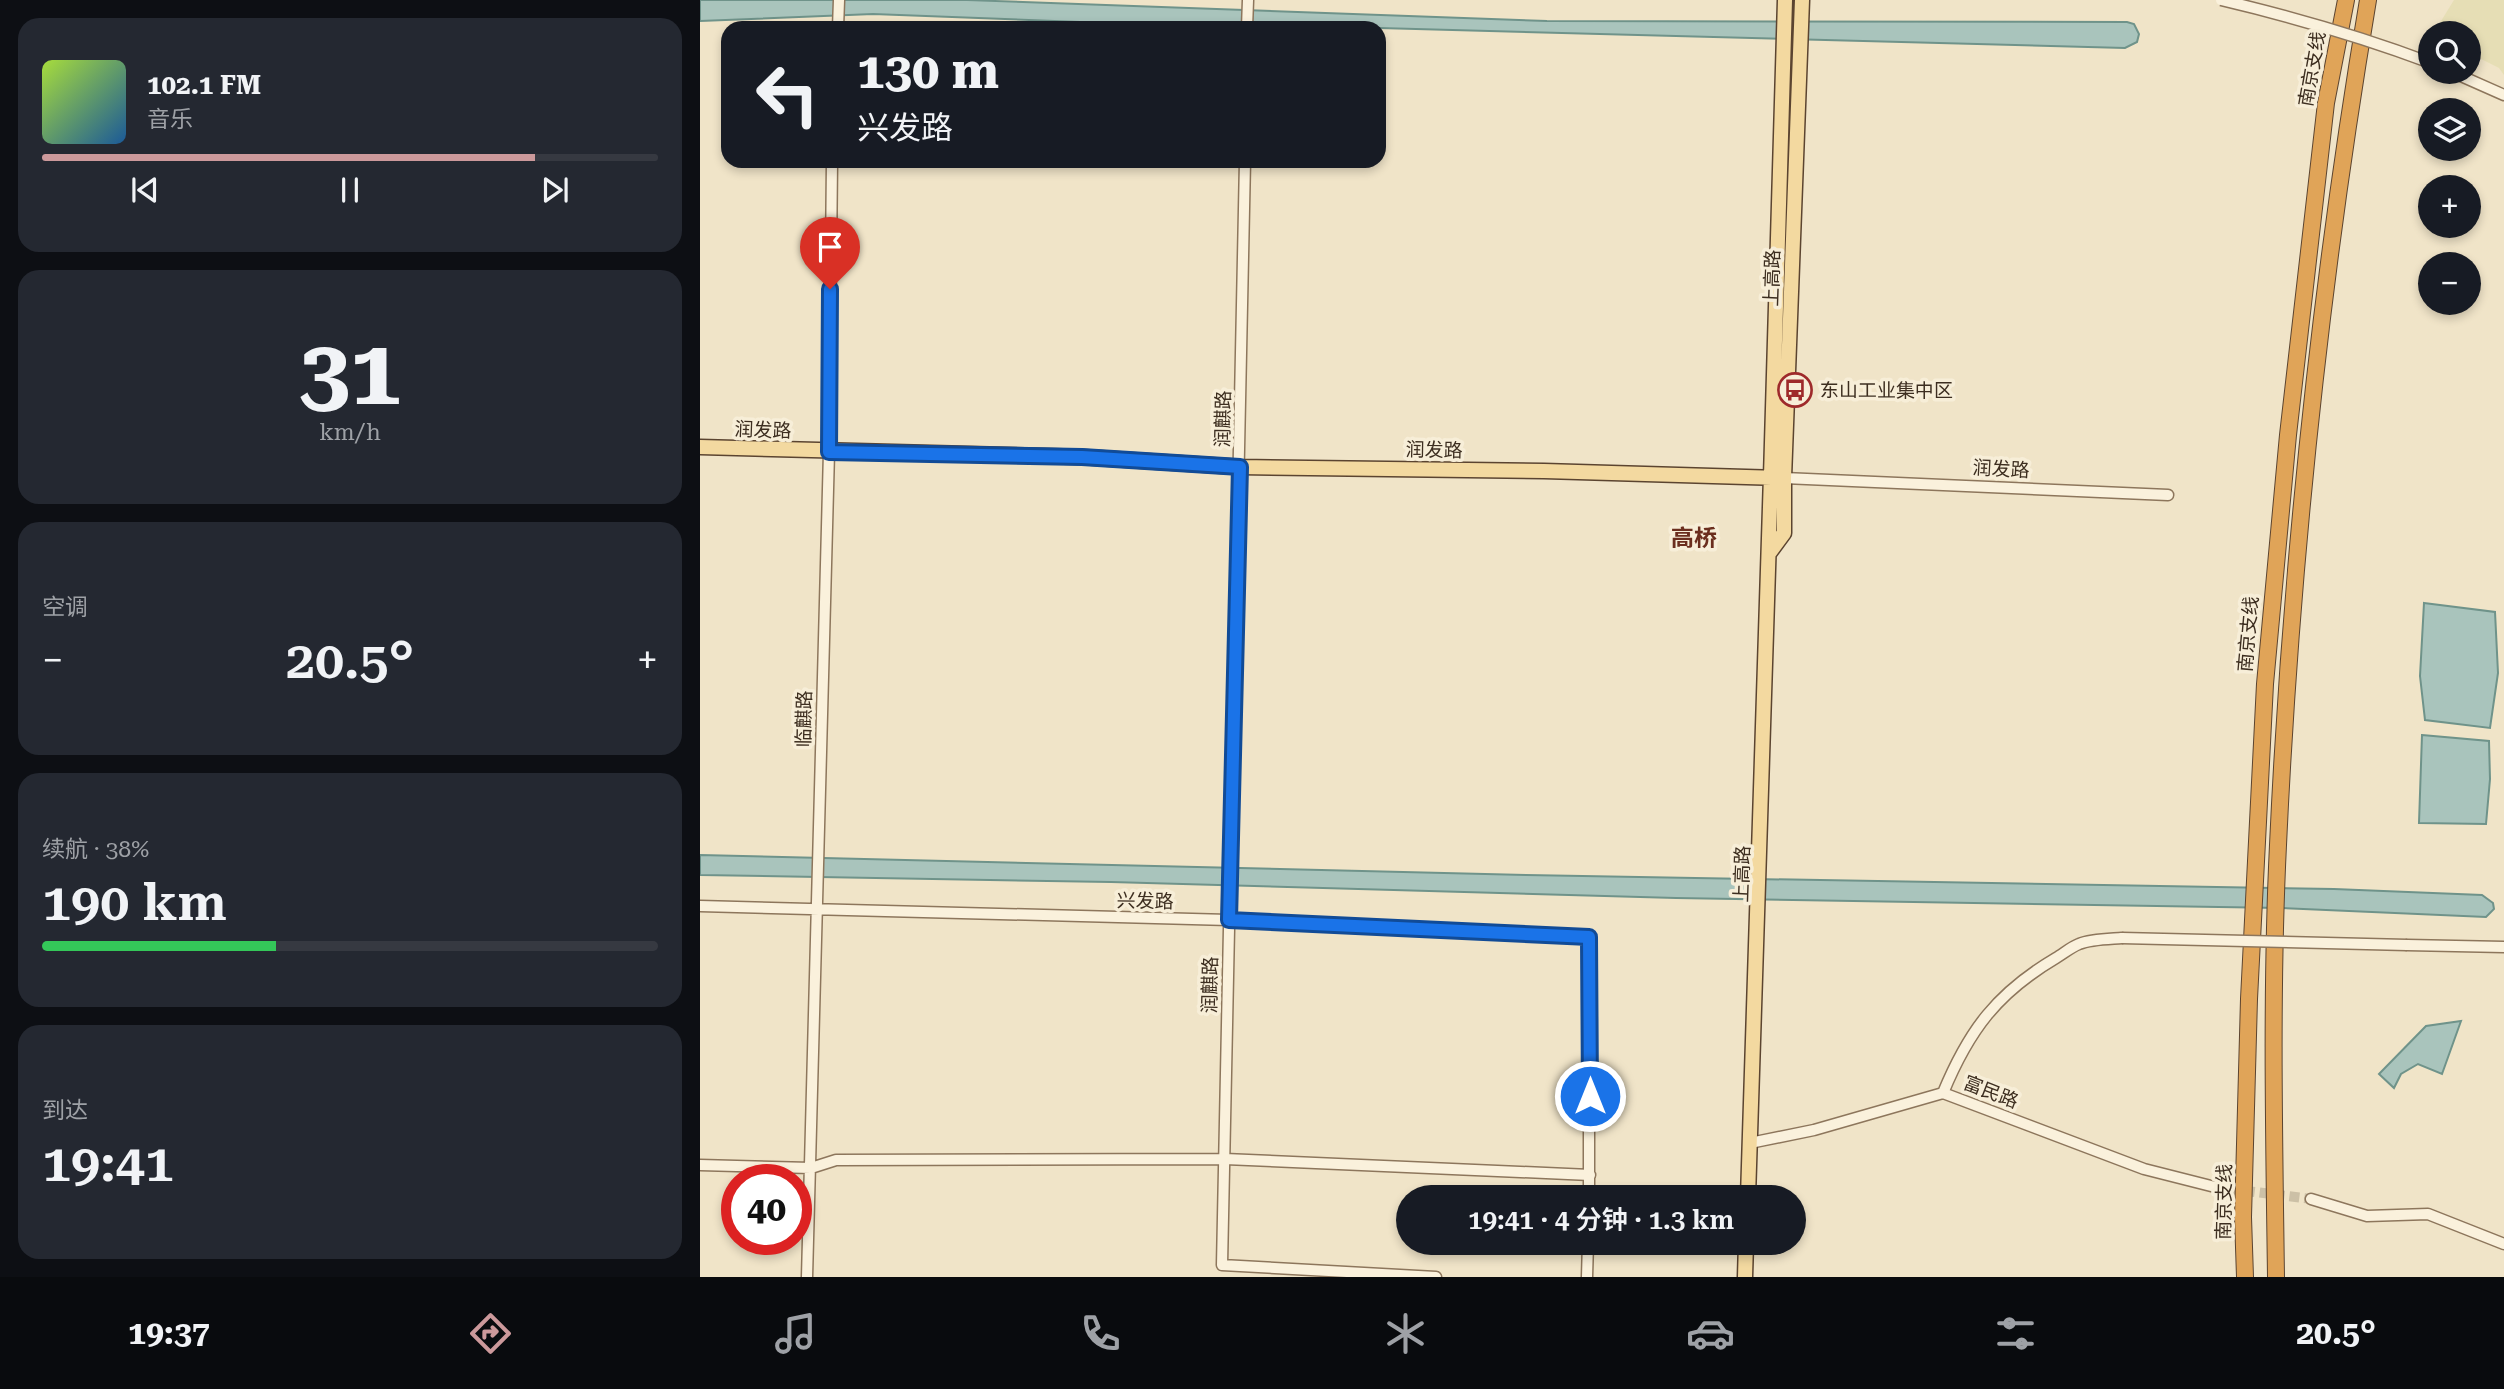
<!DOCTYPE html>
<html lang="zh">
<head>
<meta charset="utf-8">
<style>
  :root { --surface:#171b24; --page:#242831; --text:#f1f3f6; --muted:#9ea1a6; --line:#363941; --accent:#cc999b }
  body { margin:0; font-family:"Roboto Serif","Noto Sans SC",serif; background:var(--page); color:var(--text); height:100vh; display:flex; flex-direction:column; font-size:26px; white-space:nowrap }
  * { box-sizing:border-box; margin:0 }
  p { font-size:23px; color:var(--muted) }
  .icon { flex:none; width:38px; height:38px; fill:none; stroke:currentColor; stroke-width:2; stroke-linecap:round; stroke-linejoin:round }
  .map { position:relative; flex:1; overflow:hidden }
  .details { display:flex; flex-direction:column; gap:18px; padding:18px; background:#0d0f14; width:700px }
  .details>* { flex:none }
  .banner { position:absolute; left:21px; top:21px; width:665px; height:147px; border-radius:21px; box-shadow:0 4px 10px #0003; background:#171b24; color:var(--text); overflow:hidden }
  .fabs { position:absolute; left:1718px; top:21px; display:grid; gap:14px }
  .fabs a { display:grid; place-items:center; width:63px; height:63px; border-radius:50%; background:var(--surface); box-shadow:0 4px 10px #0003; font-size:35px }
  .speed { position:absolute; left:21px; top:1164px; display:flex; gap:14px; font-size:35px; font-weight:700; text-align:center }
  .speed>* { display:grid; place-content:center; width:91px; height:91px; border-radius:50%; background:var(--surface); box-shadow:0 4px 10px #0003; line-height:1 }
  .speed .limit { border:10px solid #d22; background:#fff; color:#111 }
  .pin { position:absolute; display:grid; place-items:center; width:60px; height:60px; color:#fff; margin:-72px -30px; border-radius:50% 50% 50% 0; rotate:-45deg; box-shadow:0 0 7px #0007 }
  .pin .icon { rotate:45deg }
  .me { position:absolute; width:77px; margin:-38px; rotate:0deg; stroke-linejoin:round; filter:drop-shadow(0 0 5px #0008) }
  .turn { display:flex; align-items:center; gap:24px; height:147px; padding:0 21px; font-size:32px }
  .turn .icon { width:91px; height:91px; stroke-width:2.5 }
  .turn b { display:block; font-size:49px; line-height:60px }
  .big { font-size:52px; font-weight:600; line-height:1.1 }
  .details .card { flex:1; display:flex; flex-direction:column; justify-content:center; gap:10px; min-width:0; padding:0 24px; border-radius:21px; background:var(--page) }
  .details .dial { align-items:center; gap:0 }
  .dial b { font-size:91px; line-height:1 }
  .song { display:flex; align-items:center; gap:21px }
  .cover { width:84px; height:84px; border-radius:10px; background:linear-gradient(135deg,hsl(80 70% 55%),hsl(210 70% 35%)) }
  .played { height:7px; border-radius:4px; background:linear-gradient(90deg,var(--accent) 80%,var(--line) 80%) }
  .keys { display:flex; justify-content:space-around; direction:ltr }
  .heat { display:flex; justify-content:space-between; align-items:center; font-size:38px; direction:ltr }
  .charge { height:10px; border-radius:5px; background:linear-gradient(90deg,#34c759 38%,var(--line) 0) }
  .trip { position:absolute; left:696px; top:1185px; width:410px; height:70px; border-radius:35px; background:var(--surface); box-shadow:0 4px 10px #0003; font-weight:600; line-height:70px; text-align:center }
  .tab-bar { display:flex; height:112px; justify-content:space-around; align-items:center; background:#090b0e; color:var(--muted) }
  .tab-bar .icon { width:49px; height:49px }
  .tab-bar .selected { color:var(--accent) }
  .tab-bar b { font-size:32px; color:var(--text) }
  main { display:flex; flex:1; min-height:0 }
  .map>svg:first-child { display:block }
  .farmland { fill:#e6deb5 }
  .water { fill:#a9c4bc; stroke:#6f938a; stroke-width:2 }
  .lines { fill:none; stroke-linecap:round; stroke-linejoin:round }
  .minor-tunnel { stroke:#ccc0a6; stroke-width:10; stroke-dasharray:10 5; stroke-linecap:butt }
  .minor-casing { stroke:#8d765c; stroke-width:13 }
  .major-casing { stroke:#5b4430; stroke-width:17 }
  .highway-casing { stroke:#5b4430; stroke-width:18 }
  .minor { stroke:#faf1dc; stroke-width:10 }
  .major { stroke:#f3d9a0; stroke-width:14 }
  .highway { stroke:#e0a458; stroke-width:16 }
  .minor-bridge-casing { stroke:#8d765c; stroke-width:13; stroke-linecap:butt }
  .minor-bridge { stroke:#faf1dc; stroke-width:10 }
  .route-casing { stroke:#114b97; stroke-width:18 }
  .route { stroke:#1a73e8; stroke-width:12 }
  .labels { text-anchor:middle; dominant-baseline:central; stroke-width:7; stroke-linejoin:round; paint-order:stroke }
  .street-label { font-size:19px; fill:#3d2e20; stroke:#f7eed8 }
  .poi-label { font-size:19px; fill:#3d2e20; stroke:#f7eed8; text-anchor:start }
  .quarter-label { font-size:23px; font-weight:bold; fill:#6b2e1e; stroke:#f7eed8 }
</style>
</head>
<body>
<main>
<section class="details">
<div class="card">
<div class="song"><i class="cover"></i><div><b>102.1 FM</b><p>音乐</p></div></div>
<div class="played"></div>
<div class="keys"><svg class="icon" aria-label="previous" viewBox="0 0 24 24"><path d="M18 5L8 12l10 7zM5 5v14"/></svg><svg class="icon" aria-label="pause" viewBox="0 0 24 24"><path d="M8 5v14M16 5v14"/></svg><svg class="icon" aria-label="next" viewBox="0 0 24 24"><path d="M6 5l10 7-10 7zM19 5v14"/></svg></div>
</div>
<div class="card dial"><b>31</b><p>km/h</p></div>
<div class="card"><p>空调</p>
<div class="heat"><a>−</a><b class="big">20.5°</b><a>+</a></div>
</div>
<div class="card"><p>续航 · 38%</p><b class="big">190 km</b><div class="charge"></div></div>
<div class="card"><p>到达</p><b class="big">19:41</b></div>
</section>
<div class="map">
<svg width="1804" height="1277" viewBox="0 0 1804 1277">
  <rect width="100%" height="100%" fill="#f0e4c8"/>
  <path class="farmland" d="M1754 0H1804V75L1799 68 1769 53V33H1745L1738 26Z"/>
  <path class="water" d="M0 0H267L847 21 1427 22 1434 24 1439 34 1437 42 1425 48 679 28 431 24 173 14 0 21Z
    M1724 603 1795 612 1798 673 1790 728 1725 720 1720 676Z
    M1722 735 1789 741 1790 779 1786 824 1719 823Z
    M0 855 826 875 1634 889 1782 895 1793 903 1794 909 1786 917 1581 908 976 898 411 882 0 875Z
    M1761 1021 1742 1074 1718 1064 1701 1074 1694 1088 1679 1074 1726 1026Z"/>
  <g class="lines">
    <path class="minor-tunnel" d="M1515 1187 1611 1199"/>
    <g class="minor-casing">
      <path id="minor" d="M138 28 139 0
        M547 28 548 0
        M1752 72 1804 95
        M545 161 522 1265 736 1277
        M1084 478 1468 495
        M0 906 529 920 889 937V1197
        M1707 945 1804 947
        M1243 1093C1269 1030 1297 993 1356 958 1363 954 1371 947 1379 944 1391 939 1409 939 1422 938
        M1050 1143 1114 1130 1243 1093 1444 1169 1515 1187
        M0 1165 111 1168 136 1160 525 1159 890 1175
        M1611 1199 1667 1216 1728 1214 1804 1244
        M107 1277 129 452 132 161
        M887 1277 888 1242"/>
    </g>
    <g class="major-casing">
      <path id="major" d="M0 447 382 457 540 467 844 471 1084 478
        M1070 552 1084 533V478L1102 0
        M1048 1197C1064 798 1072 399 1085 0
        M1045 1277 1046 1242"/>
    </g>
    <g class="highway-casing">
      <path id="highway" d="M1545 1277 1543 1217 1549 999 1565 684 1588 435 1626 103 1646 0
        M1576 1277C1574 1133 1571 989 1578 845 1591 562 1621 280 1668 0"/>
    </g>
    <use href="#minor" class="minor"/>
    <use href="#major" class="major"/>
    <use href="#highway" class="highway"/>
    <g class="minor-bridge-casing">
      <path id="minor-bridge" d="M1521 0C1593 17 1662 37 1731 63
        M1422 938 1707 945"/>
    </g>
    <use href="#minor-bridge" class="minor-bridge"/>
  </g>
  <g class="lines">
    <g class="route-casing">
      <path id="route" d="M130 289 129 452 382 457 540 467 529 920 889 937 890 1096"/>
    </g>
    <use href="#route" class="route"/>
  </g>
  <defs>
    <g id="bus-ring" transform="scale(1.75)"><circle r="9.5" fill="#f7eed8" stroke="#9e2a2b" stroke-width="1.5"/><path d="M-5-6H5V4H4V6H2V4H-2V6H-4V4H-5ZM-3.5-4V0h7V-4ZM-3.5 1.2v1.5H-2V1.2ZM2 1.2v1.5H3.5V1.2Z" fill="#9e2a2b"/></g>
  </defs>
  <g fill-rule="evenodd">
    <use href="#bus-ring" x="1095" y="390"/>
  </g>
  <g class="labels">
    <g class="street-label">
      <text transform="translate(1612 69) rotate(-80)">南京支线</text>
      <text transform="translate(1072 278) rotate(-88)">上高路</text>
      <text transform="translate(523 419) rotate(-89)">润麒路</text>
      <text transform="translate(63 430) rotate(2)">润发路</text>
      <text transform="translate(734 450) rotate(1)">润发路</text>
      <text transform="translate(1301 469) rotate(3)">润发路</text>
      <text transform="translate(1548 634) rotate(-85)">南京支线</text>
      <text transform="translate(104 719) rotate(-89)">临麒路</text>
      <text transform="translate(1042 874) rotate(-88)">上高路</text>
      <text transform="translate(445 901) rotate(1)">兴发路</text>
      <text transform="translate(510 985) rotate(-89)">润麒路</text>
      <text transform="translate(1291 1092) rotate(21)">富民路</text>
      <text transform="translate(1524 1202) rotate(-89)">南京支线</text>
    </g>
    <g class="poi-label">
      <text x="1120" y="390">东山工业集中区</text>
    </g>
    <g class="quarter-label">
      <text x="994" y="538">高桥</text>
    </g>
  </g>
</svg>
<div class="fabs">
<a><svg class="icon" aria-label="search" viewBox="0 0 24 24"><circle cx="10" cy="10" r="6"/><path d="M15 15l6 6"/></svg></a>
<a><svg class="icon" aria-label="layers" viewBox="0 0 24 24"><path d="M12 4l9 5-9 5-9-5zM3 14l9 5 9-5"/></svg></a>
<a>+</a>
<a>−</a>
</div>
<div class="speed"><div class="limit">40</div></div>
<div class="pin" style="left:130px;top:289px;background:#d93025"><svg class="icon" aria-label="arrive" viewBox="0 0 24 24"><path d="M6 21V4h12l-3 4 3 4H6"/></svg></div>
<svg class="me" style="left:890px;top:1096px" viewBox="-20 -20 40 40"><circle r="17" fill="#1a73e8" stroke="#fff" stroke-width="3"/><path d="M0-11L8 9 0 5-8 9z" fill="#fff"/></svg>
<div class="trip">19:41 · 4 分钟 · 1.3 km</div>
<div class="banner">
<div class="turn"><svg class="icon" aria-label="left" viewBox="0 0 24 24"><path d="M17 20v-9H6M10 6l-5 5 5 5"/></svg><div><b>130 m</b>兴发路</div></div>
</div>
</div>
</main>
<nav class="tab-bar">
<b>19:37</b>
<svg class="icon selected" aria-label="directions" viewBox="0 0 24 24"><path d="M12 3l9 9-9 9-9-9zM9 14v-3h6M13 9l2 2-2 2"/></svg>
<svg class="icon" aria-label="music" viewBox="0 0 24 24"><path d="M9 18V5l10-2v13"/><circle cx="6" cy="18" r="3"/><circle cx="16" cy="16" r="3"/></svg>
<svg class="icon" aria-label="phone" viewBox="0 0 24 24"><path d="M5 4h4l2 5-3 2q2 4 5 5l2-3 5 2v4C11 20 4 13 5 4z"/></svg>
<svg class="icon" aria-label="climate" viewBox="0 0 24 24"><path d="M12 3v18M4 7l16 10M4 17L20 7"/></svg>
<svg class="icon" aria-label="car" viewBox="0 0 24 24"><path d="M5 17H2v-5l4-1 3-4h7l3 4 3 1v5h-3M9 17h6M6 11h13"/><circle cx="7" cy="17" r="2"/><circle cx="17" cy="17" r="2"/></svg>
<svg class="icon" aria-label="filters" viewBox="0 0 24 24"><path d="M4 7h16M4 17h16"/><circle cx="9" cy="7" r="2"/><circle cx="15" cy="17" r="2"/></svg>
<b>20.5°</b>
</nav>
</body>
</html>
